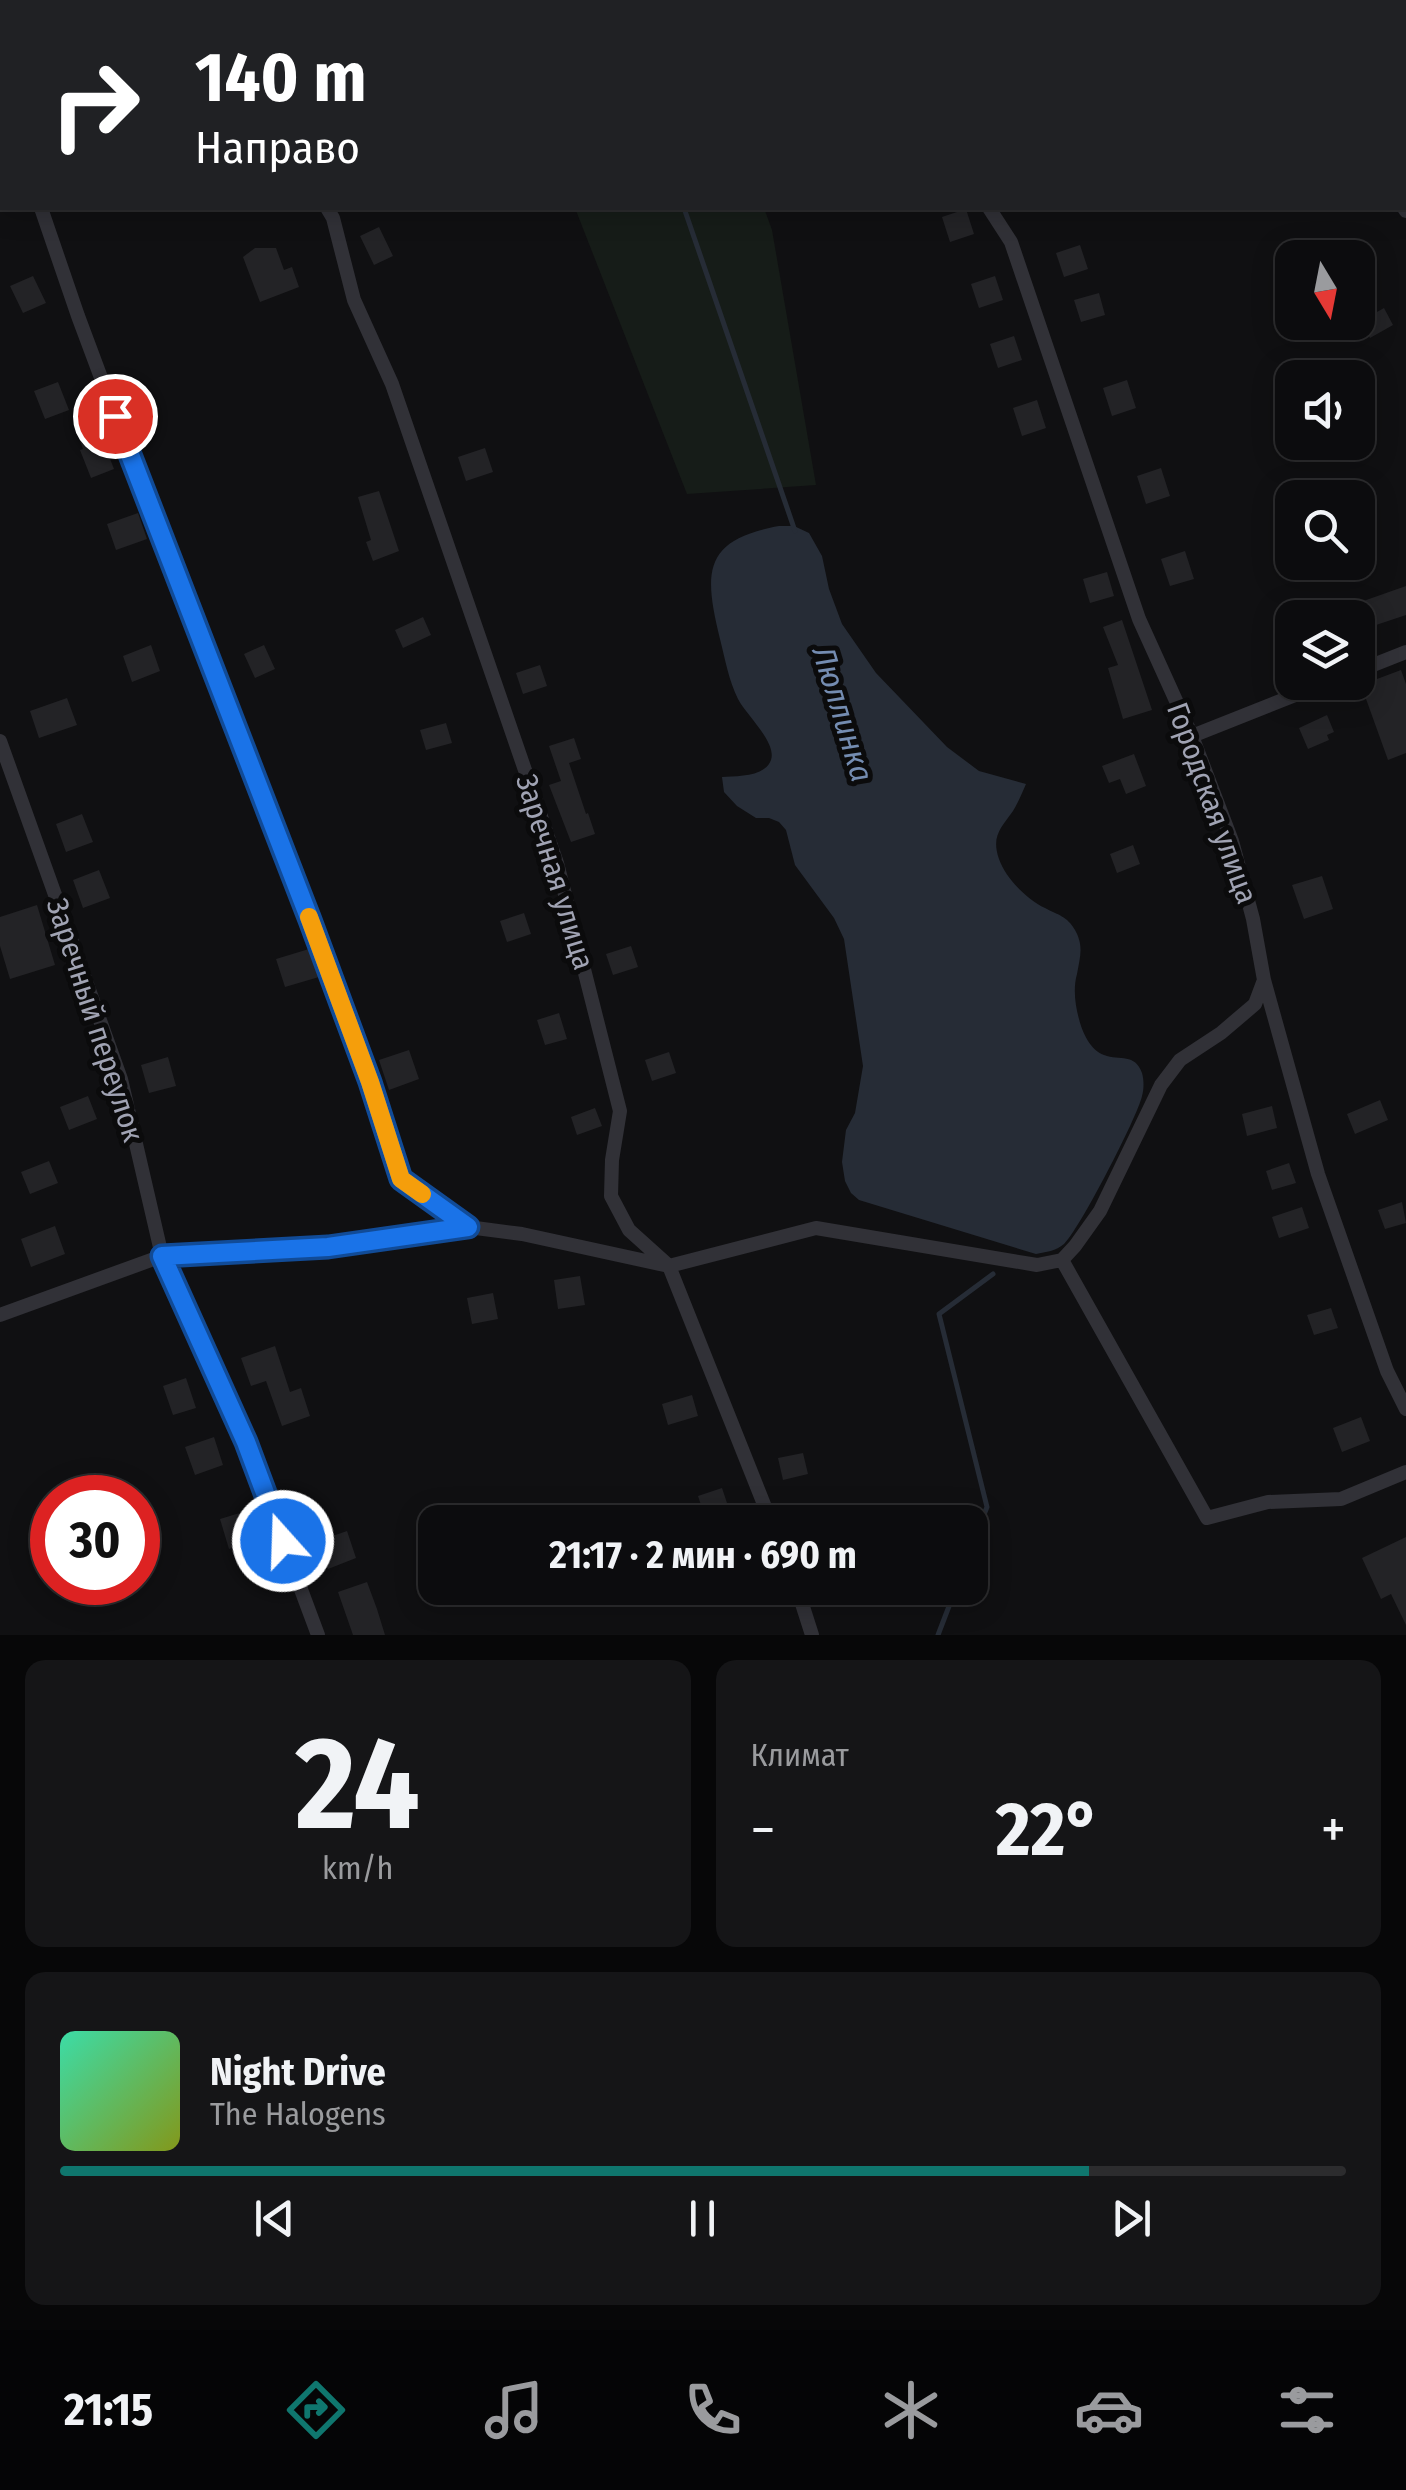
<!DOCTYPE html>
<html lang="ru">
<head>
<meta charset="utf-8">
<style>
  :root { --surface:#0c0c0e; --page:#151517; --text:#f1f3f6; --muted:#9a9b9e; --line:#2c2c2e; --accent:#0f766e }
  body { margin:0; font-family:"Fira Sans Condensed",sans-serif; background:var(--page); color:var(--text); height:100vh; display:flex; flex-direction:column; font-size:38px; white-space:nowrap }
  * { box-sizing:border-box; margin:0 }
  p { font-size:32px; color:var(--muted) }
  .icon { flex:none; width:55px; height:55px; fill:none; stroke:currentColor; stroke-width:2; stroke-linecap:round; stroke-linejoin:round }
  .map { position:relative; height:1635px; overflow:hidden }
  .side { display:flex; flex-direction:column; gap:25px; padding:25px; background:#070708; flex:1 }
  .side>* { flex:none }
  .banner { position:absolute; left:0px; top:0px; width:1408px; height:210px; box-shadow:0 5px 25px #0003,0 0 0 2px var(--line); background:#202124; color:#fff; overflow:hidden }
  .needle { width:65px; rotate:170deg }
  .tools { position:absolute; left:1275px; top:240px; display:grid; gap:20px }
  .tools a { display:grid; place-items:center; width:100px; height:100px; border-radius:20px; background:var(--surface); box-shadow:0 5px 25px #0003,0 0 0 2px var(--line); font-size:50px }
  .speed { position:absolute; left:30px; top:1475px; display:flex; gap:20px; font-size:50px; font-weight:700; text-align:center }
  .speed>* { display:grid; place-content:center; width:130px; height:130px; border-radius:50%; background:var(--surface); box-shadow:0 5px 25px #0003,0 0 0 2px var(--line); line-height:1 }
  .speed .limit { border:15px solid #d22; background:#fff; color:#111 }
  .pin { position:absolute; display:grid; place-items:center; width:85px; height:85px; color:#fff; margin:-42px; border:5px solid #fff; border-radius:50%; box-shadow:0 2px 10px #0007 }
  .me { position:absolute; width:110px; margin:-55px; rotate:340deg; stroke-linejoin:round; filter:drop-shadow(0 0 8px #0008) }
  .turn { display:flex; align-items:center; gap:35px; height:210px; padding:0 30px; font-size:45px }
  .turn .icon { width:130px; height:130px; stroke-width:2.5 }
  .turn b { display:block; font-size:70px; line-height:85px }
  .big { font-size:75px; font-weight:700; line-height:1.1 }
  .side .widget { flex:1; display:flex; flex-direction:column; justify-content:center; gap:15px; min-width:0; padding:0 35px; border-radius:20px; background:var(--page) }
  .side .dial { align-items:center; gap:0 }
  .dial b { font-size:130px; line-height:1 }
  .song { display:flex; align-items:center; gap:30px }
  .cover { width:120px; height:120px; border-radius:15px; background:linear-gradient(135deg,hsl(160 70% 55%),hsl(70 70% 35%)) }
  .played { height:10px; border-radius:5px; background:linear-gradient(90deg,var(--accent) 80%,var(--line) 80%) }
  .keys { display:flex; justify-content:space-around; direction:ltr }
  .heat { display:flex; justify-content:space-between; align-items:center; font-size:55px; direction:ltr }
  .side .tiles { flex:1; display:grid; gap:25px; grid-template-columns:1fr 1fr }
  .widget:last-child { grid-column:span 2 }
  .trip { position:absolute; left:418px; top:1505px; width:570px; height:100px; border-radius:20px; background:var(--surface); box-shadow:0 5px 25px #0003,0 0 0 2px var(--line); font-weight:700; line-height:100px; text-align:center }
  .tab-bar { display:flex; height:160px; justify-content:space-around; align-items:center; background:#050506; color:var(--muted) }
  .tab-bar .icon { width:70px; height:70px }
  .tab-bar .selected { color:var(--accent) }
  .tab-bar b { font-size:45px; color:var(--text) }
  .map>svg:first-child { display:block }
  .green { fill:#161c18 }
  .water { fill:#262c36 }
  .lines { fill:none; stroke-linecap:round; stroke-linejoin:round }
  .stream { stroke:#262c36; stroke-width:5 }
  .building { fill:#232326 }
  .street { stroke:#313137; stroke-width:14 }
  .route-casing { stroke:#114b97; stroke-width:25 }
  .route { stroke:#1a73e8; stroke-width:18 }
  .slow { stroke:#f59e0b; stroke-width:18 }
  .labels { text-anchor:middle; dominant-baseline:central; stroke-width:10; stroke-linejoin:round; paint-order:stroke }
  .street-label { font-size:30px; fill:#a0a3b3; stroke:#0b0b0c }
  .water-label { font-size:32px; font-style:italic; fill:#748cb1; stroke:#0b0b0c }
</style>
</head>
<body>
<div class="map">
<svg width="1406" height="1635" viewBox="0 0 1406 1635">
  <rect width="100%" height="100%" fill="#101012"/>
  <path class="green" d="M575 208H764L772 230 816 485 687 494Z"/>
  <path class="water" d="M779 526H794L809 533 822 556 829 589 842 624 876 673 947 747 979 771 1026 784C1022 793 1018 803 1013 811 1001 828 991 836 999 859 1006 879 1027 899 1045 908 1058 915 1067 916 1075 930 1084 946 1080 957 1077 974 1073 988 1075 1005 1079 1019 1082 1032 1091 1051 1104 1055 1120 1061 1135 1053 1142 1073 1144 1080 1144 1089 1142 1096 1138 1116 1078 1232 1064 1244 1056 1251 1046 1252 1036 1254L859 1200 851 1193 845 1181 842 1162 846 1130 855 1113 863 1066 844 939 834 918 795 865 786 830 779 822 769 818H756L737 806 724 792 722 777C737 776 765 777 771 760 777 742 746 715 738 699 729 681 725 659 720 639 704 573 702 540 779 526Z"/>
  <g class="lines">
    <path class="stream" d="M613 0 614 2
      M684 208 795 531
      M970 1550 987 1507 939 1314 993 1274
      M938 1635 956 1588"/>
  </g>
  <path class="building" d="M966 209 974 234 950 242 942 217Z
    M379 227 393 256 374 265 360 236Z
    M1080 245 1088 269 1064 277 1056 253Z
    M255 248H276L284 270 292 267 299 287 260 302 243 257Z
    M33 276 46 303 23 313 10 286Z
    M995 276 1003 300 979 308 971 284Z
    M1099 293 1105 315 1081 322 1074 300Z
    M1384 308 1393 325 1370 338 1361 321Z
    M1014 336 1022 360 998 368 990 344Z
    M1127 380 1136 408 1112 416 1103 388Z
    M58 382 69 410 45 419 34 391Z
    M1037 400 1046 428 1022 436 1013 408Z
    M95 420 114 469 91 478 80 450 83 449 75 427Z
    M485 448 493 472 466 481 458 457Z
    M1161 468 1170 496 1146 504 1137 476Z
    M379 491 399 551 373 561 366 542 371 540 358 497Z
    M138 513 147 539 116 550 107 524Z
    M1185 551 1194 579 1170 586 1161 559Z
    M1107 572 1114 596 1090 603 1083 579Z
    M1406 586V615L1361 630 1352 605Z
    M423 617 431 635 403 648 395 630Z
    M1122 620 1152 710 1123 719 1108 668 1118 665 1103 627Z
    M151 645 160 671 132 682 123 656Z
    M264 645 275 669 255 678 244 654Z
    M540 665 547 686 523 694 516 673Z
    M1401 670 1406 684V753L1388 760 1361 685Z
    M67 698 77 725 39 738 30 711Z
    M1327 715 1334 732 1327 735 1329 740 1308 749 1299 728Z
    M446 723 452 743 426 750 420 730Z
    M574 738 581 759 569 763 586 814 588 813 595 834 571 842 549 785 561 781 549 746Z
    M1134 754 1146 786 1126 794 1120 779 1109 783 1102 766Z
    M82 814 93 842 66 852 56 824Z
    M1133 845 1140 864 1117 873 1110 854Z
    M99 870 110 898 83 908 73 880Z
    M1322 876 1333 909 1304 919 1292 885Z
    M37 905 55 965 10 979 0 946V917Z
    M524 913 531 934 507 942 500 921Z
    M631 946 638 967 613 975 606 954Z
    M309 949 319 977 285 987 276 959Z
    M559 1013 567 1039 545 1045 537 1020Z
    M409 1050 419 1079 389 1090 379 1060Z
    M669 1052 676 1073 652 1081 645 1060Z
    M168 1057 176 1086 149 1093 141 1065Z
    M88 1096 97 1119 69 1130 60 1107Z
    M1380 1100 1388 1120 1355 1134 1347 1114Z
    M1272 1106 1277 1128 1247 1136 1242 1114Z
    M595 1108 602 1126 577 1135 571 1117Z
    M49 1161 58 1183 30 1194 21 1172Z
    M1289 1163 1296 1183 1272 1190 1266 1171Z
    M1402 1202 1406 1223 1385 1229 1378 1210Z
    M1302 1207 1309 1228 1279 1238 1272 1217Z
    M55 1226 65 1254 31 1267 21 1239Z
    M580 1276 585 1305 558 1309 554 1280Z
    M493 1293 498 1319 472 1324 467 1298Z
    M1331 1308 1338 1328 1314 1335 1307 1315Z
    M275 1346 290 1392 301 1388 310 1416 282 1426 266 1381 251 1386 241 1358Z
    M186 1378 196 1408 173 1415 163 1386Z
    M692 1395 698 1416 668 1425 662 1404Z
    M1361 1417 1370 1441 1342 1452 1333 1428Z
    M214 1437 223 1465 195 1475 185 1447Z
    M803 1453 808 1474 783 1480 778 1458Z
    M722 1488 729 1509 705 1517 698 1496Z
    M243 1512 252 1541 229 1549 220 1519Z
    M347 1531 356 1558 328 1569 318 1541Z
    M1406 1537V1625L1391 1594 1381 1599 1362 1558Z
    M367 1582 377 1609 385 1635H353L338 1592Z"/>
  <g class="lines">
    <path class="street" d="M236 0 237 2
      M904 0 905 2
      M1286 0 1288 2
      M371 2 374 0
      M0 141 2 140
      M41 208 78 316 153 517 310 920 369 1082 401 1179 468 1227
      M327 208 333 218 354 300 392 384 557 863 620 1111 612 1160 611 1196 629 1230 669 1266 771 1522
      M989 208 1011 242 1139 619 1192 736 1232 841 1253 919 1264 980 1318 1174 1387 1371 1406 1409
      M1404 208 1406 211
      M1358 671 1406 652
      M1192 736 1328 682
      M0 741 121 1079 162 1256 246 1442 318 1635
      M1062 1260 1207 1518 1268 1502 1341 1499 1406 1472
      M0 1315 162 1256 328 1247 468 1227 522 1234 669 1266 816 1228 1037 1265 1062 1260 1075 1246 1100 1211 1161 1085 1180 1060 1221 1033 1255 1004 1264 980
      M797 1588 812 1635"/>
  </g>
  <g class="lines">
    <g class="route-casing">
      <path id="route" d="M115 416 310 920 370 1082 401 1179 468 1227 328 1247 162 1256 246 1442 283 1541"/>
    </g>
    <use href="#route" class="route"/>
    <path class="slow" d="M309 917 370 1082 401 1179 422 1194"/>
  </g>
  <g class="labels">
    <g class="street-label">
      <text transform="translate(1212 803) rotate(70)">Городская улица</text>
      <text transform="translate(555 872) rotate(73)">Заречная улица</text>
      <text transform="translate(95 1020) rotate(72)">Заречный переулок</text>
    </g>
    <g class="water-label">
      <text transform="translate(843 714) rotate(73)">Люллинка</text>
    </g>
  </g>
</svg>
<div class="tools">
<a><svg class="needle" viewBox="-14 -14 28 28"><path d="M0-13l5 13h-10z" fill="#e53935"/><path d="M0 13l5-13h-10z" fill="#9a9b9e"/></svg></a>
<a><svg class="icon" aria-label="sound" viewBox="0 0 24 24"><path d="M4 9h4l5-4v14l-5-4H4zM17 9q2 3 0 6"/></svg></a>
<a><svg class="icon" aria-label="search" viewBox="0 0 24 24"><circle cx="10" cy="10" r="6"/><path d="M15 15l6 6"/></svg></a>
<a><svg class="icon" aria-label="layers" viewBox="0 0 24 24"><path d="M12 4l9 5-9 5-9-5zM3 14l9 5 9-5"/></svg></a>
</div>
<div class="speed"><div class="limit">30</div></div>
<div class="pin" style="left:115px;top:416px;background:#d93025"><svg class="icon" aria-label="arrive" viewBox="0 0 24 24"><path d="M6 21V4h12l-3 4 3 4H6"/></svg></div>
<svg class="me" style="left:283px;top:1541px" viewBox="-20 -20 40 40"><circle r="17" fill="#1a73e8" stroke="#fff" stroke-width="3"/><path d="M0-11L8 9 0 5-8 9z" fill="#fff"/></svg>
<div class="trip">21:17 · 2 мин · 690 m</div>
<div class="banner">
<div class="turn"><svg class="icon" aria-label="right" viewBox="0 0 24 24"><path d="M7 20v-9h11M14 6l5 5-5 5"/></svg><div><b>140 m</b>Направо</div></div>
</div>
</div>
<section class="side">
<div class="tiles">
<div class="widget dial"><b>24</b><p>km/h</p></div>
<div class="widget"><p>Климат</p>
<div class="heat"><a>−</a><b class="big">22°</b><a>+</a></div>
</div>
<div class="widget">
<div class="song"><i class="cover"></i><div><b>Night Drive</b><p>The Halogens</p></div></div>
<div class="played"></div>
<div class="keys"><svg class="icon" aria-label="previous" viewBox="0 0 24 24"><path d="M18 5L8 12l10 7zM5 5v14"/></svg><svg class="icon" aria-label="pause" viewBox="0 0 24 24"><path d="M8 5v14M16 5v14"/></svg><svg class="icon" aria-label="next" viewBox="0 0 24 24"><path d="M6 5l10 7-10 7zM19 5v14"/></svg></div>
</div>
</div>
</section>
<nav class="tab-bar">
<b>21:15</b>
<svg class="icon selected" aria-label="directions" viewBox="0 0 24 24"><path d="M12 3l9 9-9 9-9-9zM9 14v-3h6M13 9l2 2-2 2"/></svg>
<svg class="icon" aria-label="music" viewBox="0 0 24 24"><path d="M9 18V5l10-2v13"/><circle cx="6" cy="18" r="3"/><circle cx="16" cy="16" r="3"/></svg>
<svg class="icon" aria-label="phone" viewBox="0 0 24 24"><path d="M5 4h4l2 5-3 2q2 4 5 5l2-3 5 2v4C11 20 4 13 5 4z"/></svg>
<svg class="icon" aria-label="climate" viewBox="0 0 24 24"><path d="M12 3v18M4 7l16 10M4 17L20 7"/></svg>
<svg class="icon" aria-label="car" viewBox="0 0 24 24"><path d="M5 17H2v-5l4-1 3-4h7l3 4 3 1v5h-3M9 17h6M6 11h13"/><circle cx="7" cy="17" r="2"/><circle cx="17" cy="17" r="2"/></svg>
<svg class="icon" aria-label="filters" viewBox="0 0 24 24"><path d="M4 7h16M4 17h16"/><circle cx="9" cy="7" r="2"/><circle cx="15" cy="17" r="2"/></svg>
</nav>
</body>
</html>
